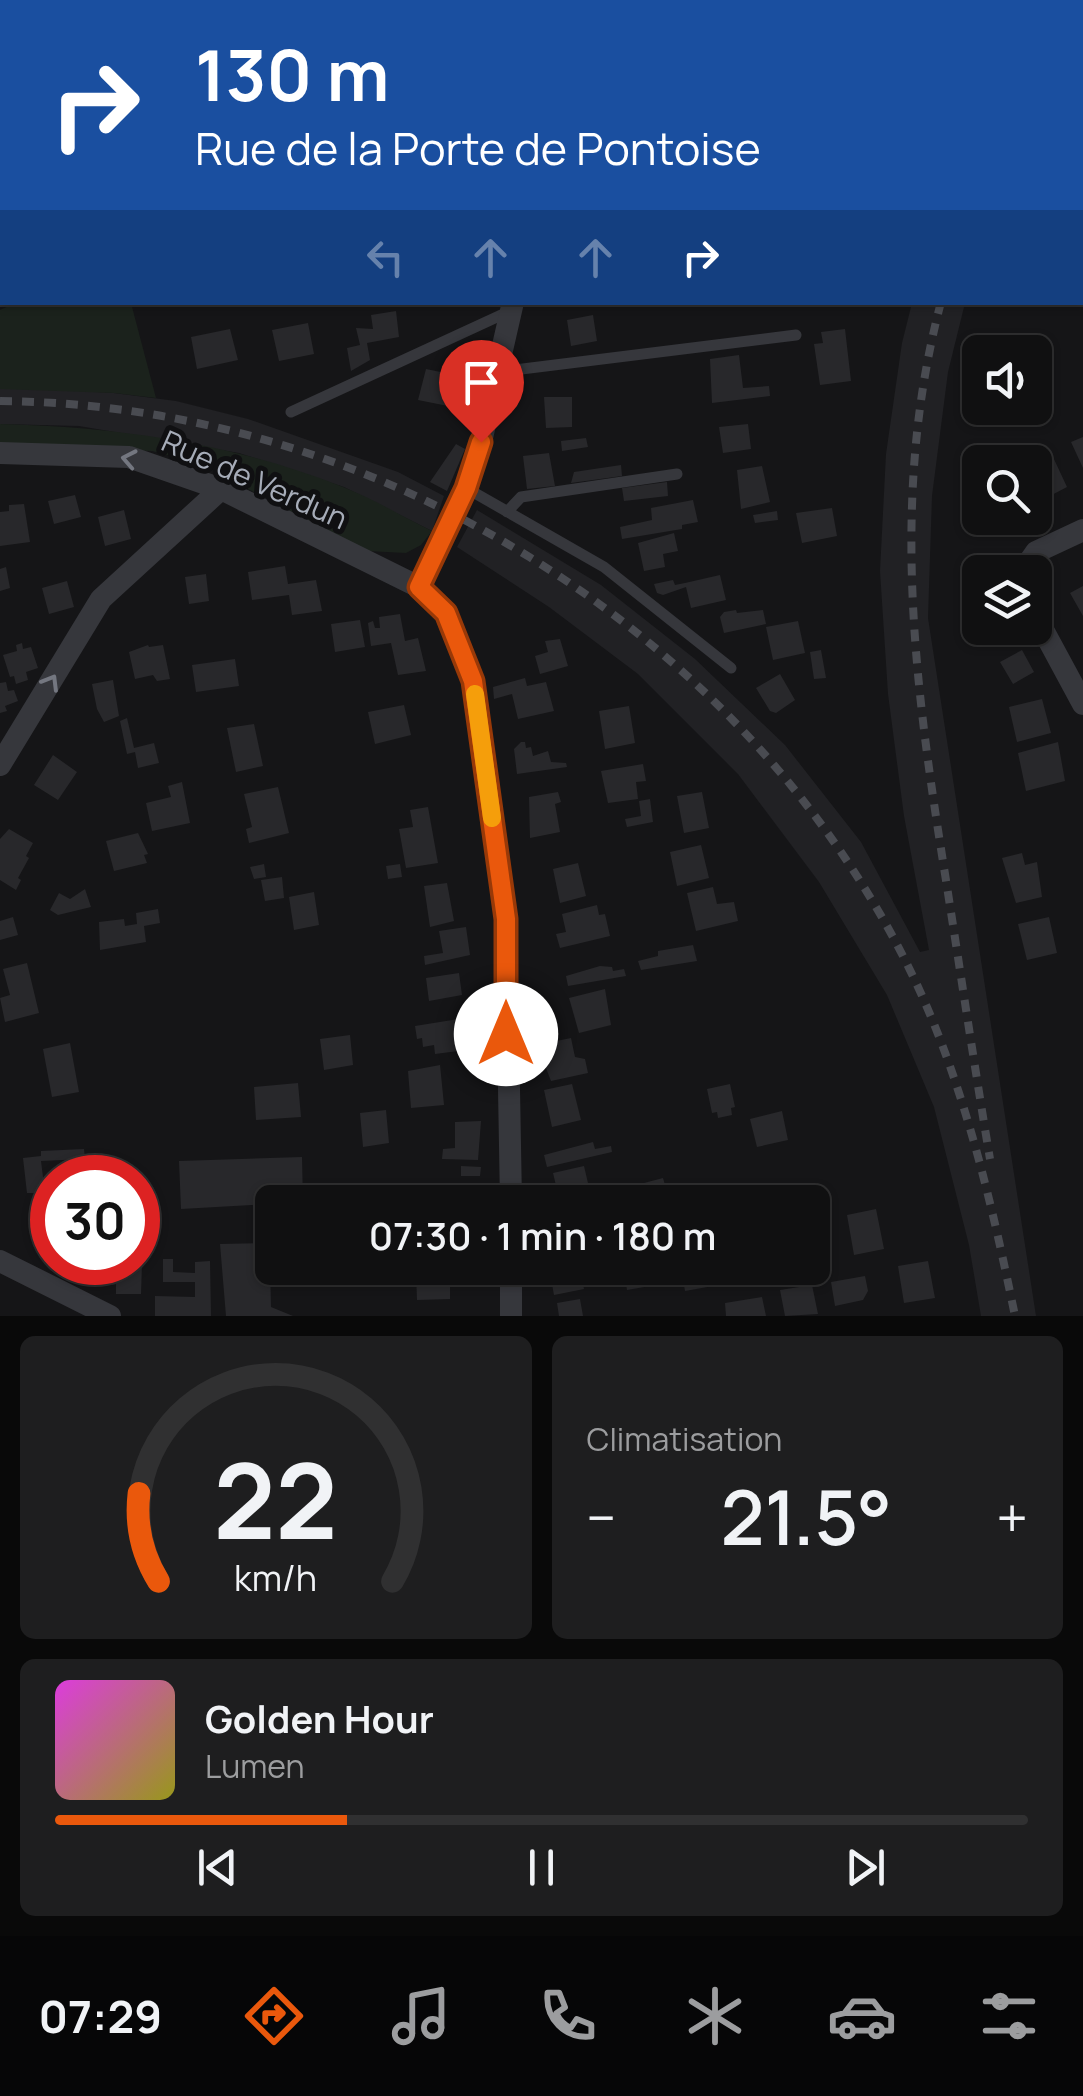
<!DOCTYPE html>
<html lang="fr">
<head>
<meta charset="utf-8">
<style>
  :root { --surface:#101011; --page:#1e1e1f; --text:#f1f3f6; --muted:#9c9d9f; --line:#303031; --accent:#ea580c }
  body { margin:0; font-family:Manrope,sans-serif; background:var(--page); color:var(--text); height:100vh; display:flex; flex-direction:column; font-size:38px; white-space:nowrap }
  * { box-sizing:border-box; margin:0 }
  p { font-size:32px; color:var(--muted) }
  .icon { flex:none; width:55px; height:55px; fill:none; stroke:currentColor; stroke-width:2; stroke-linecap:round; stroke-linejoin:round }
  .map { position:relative; height:1316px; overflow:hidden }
  .drawer { display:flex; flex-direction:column; gap:20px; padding:20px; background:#090909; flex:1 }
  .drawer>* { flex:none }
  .top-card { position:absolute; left:0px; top:0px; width:1085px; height:305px; box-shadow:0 2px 8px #0004,0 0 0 2px var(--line); background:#1a4fa0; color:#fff; overflow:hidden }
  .controls { position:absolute; left:962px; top:335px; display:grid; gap:20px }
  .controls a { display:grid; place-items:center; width:90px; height:90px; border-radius:15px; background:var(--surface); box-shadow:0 2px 8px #0004,0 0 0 2px var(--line); font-size:50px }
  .speed { position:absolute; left:30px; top:1155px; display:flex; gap:20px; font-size:50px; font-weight:700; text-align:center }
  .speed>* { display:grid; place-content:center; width:130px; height:130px; border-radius:50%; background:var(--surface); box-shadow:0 2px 8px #0004,0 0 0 2px var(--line); line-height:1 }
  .speed .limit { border:15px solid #d22; background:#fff; color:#111 }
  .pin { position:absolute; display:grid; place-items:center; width:85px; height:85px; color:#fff; margin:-102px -42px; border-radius:50% 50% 50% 0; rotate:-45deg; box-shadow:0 0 10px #0007 }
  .pin .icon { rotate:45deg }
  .me { position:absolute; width:110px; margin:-55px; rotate:0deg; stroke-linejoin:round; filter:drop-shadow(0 0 8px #0008) }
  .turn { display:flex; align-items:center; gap:35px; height:210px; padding:0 30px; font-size:45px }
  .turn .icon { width:130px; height:130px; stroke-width:2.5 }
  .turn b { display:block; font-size:70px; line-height:85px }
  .lanes { display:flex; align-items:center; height:95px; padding:0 30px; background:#0003; justify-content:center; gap:50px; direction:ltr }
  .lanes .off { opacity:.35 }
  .big { font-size:75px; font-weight:600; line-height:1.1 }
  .drawer .widget { flex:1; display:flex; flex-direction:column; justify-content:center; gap:15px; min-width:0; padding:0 35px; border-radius:15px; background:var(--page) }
  .drawer .dial { align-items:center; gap:0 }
  .dial svg { height:260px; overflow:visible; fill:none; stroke:var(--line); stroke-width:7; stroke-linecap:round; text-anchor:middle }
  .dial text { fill:var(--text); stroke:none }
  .song { display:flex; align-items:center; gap:30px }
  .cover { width:120px; height:120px; border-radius:15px; background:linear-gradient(135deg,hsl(300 70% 55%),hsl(60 70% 35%)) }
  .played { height:10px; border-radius:5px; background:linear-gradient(90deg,var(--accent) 30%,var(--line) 30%) }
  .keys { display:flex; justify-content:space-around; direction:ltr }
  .heat { display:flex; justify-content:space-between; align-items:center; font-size:55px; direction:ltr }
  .drawer .tiles { flex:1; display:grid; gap:20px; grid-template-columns:1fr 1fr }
  .widget:last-child { grid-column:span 2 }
  .trip { position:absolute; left:255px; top:1185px; width:575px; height:100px; border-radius:15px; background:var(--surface); box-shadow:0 2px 8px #0004,0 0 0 2px var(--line); font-weight:600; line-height:100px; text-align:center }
  .tab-bar { display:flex; height:160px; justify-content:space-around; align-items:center; background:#060607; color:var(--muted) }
  .tab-bar .icon { width:70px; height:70px }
  .tab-bar .active { color:var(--accent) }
  .tab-bar b { font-size:45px; color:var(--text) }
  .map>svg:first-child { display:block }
  .built { fill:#212124 }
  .green { fill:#1b221c }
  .building { fill:#28282b }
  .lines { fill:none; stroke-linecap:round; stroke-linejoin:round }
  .lane { stroke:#36373c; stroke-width:11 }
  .street { stroke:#36373c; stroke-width:22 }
  .rail { stroke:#494b51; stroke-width:8; stroke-dasharray:12 10; stroke-linecap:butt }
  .oneway { stroke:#747780 }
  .route-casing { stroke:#983908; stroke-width:25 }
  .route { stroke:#ea580c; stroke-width:18 }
  .slow { stroke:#f59e0b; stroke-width:18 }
  .labels { text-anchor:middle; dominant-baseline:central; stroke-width:10; stroke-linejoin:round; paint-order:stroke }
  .street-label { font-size:30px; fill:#a6acb8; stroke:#101012 }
</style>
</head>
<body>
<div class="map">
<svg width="1083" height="1316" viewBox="0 0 1083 1316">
  <rect width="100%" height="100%" fill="#151517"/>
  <path class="built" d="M912 303H965L948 372 932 496 928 618 1036 1316H981L969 1245 934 1107 887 995 819 882 738 774 638 674 549 607 457 547 477 510 601 585 695 659 785 745 861 842 920 952 929 950 904 816 888 694 880 571 886 454 902 343Z
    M27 388 114 393 176 401 248 419 398 472 444 496 432 531 344 487 239 453 79 426 0 424V389Z"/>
  <path class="green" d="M17 302 131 303 156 398 114 393 0 389V310Z
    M0 424C117 427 234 443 343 487 374 499 403 517 432 531L421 545 406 553 367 551 198 463 152 451 0 447Z"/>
  <path class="building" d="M396 311 399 337 367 343 370 360 351 371 347 348 360 345 356 328 373 329 371 315Z
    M593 315 597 341 571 346 567 320Z
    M308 323 314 354 279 361 272 330Z
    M230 329 238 360 197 369 191 337Z
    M845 329 851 381 820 385 814 344 823 343 821 332Z
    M739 355 743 388 769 386 770 396 712 403 710 359Z
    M426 369 465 377 458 408 418 400Z
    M544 397H572V427L546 428Z
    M748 424 751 449 723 453 719 427Z
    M1083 437V468L1071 442Z
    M586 438 588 447 562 451 561 441Z
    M456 444 465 449 447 491 430 482Z
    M549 453 555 486 527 489 523 456Z
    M1053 457 1067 487 1046 498 1049 504 1035 510V464Z
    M621 465 622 476 571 483 574 472Z
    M762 466 770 502 741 509 737 470Z
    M667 482 668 496 624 501 622 488Z
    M980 490V518H1002L984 527 969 496Z
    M75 495 81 517 54 524 48 501Z
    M693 500 698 522 682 525V529L622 539 620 527 652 520 651 508Z
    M24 504 30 542 0 546V512L9 511V505Z
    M832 508 837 536 802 543 796 513Z
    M124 510 131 539 105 546 98 517Z
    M777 511 778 520 755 523 753 515Z
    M674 533 678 551 663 554 665 567 644 571 638 543Z
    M285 566 288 584 316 580 322 611 292 615 289 595 252 600 248 572Z
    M6 567 10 588 0 591V569Z
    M206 574 209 601 189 604 185 577Z
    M720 575 726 600 691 608 686 587 663 595 657 593 654 584 673 580 675 585 685 583Z
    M67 581 74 607 49 614 42 588Z
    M1083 586V616L1070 593Z
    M980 599V628L991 629 969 635 960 605Z
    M736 610 737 613 763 610 766 624 724 633 720 617 724 612Z
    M400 614 405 641 418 638 426 671 398 675 391 643 371 646 368 623 373 621 375 628H380L379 617Z
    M360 620 365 647 335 652 331 624Z
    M798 621 805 653 773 660 766 627Z
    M560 639 568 666 540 674 535 656 548 652 545 641Z
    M22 643 23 649 31 647 38 668 26 672 28 680 16 684 14 676 10 677 3 655 17 651 16 645Z
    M148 645 149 647 163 645 170 679 157 681 153 675 135 679 129 652Z
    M821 650 826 678 814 679 810 652Z
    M1022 650 1034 672 1013 684 1000 662Z
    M235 659 239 686 196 692 192 665Z
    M780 674 795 700 776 713 770 711 756 688Z
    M525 678 527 686 546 682 554 711 518 719 512 694 494 699 493 687Z
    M113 680 119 716 104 722 97 709 92 684Z
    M6 682 8 691 14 690 18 701 5 706 7 711 0 713V683Z
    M1042 699 1051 733 1017 742 1009 707Z
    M404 705 411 735 375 744 368 712Z
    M629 706 635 743 605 749 599 711Z
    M127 718 134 748 154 743 159 763 138 768 135 752 127 754 120 721Z
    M254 724 263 766 236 772 227 728Z
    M521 742H525L526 748 531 747 533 756 548 751 551 762 566 763 567 767 517 774 514 749Z
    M1058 742 1065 781 1026 791 1018 753Z
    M53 755 77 772 58 800 34 785Z
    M643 764 646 781 636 782 638 799 608 803 601 771Z
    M182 782 190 823 152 831 146 803 171 797 168 786Z
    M278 787 289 833 249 843 246 829 252 827 244 794Z
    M558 792 561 802 555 804 560 832 530 838 529 797Z
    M702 792 709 828 684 833 677 796Z
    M650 799 653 822 627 827 625 819 641 816 639 801Z
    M428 807 438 863 406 868 399 829 413 827 410 810Z
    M9 829 33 843 26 856 29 858 18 878 21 880 16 890 0 880V839Z
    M138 833 148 854 144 855 147 863 114 871 106 841Z
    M701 845 709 878 677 886 670 852Z
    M1022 853 1025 865 1037 862 1042 897 1016 903 1002 858Z
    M578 863 586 896 560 903 553 869Z
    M264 864 266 877 254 879 250 867Z
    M400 864 402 877 388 879 386 866Z
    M282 877 284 898 265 901 261 880Z
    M447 883 454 921 430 927 424 886Z
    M713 887 717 904 734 902 738 921 696 931 687 893Z
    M85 889 91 907 58 915 50 910 59 893 70 899Z
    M314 892 319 925 294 930 289 897Z
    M597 905 599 915 605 914 610 936 560 948 556 934 566 932 562 914Z
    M158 909 160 923 144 926 146 942 100 950 99 922 124 919 125 926 137 924 136 913Z
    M13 917 18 935 0 940V921Z
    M1049 917 1057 953 1027 960 1018 924Z
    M466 927 470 955 425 965 424 956 443 953 439 931Z
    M693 945 697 961 641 970 638 961 658 956V951Z
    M27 963 39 1013 5 1022 0 998 10 995 3 969Z
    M600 966 612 967 613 971 624 969 626 976 568 986 566 976Z
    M459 973 462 995 429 1001 426 978Z
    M605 989 611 1025 579 1033 569 998Z
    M471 1017 474 1049 435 1054 434 1045 423 1047 422 1038 417 1039 415 1026Z
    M350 1035 353 1065 324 1070 320 1039Z
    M571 1038 575 1057 585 1059 588 1073 551 1081 537 1045Z
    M70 1043 79 1092 52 1097 43 1049Z
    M440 1065 444 1105 411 1108 408 1071Z
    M298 1083 301 1117 256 1120 254 1087Z
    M572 1084 581 1120 552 1127 544 1090Z
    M730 1084 735 1107 731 1108 732 1115 718 1118 717 1112 712 1113 707 1089Z
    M386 1110 389 1143 363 1147 360 1113Z
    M782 1111 788 1140 757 1147 750 1119Z
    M481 1121 478 1160 442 1159 443 1149 455 1148V1122Z
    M593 1142 595 1149 611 1146 612 1152 547 1167 544 1155Z
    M84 1149 85 1159 41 1161 45 1193H27L23 1158 41 1156V1151Z
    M302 1157 303 1202 181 1209 179 1161Z
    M461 1166 481 1167 480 1176H461Z
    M584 1166 591 1196 560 1202 553 1173Z
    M663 1178 670 1202H616L646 1193 644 1183Z
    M451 1183H476V1202H451Z
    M402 1192V1202H365V1193Z
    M46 1202 51 1248 40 1249 34 1244 31 1203Z
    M876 1209 884 1249 854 1255 847 1215Z
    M264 1243 265 1264 270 1265 271 1307 293 1316H226L220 1244Z
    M163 1259H173V1272L195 1273V1262L210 1261 211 1316H155V1296L195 1297V1282H163Z
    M928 1261 935 1298 904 1303 898 1266Z
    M142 1264 141 1294H116V1284L112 1285 111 1270 116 1269V1265Z
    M449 1268H477L478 1283 450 1284V1299L417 1300 416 1273 450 1272Z
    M549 1268H580L584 1289 554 1295Z
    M646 1268 650 1286 627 1290 624 1270Z
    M681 1268H710L713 1286 685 1291Z
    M865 1276 868 1291 863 1300 835 1306 831 1282Z
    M812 1285 818 1314 785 1316 780 1290Z
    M762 1297 766 1316H726L725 1303Z
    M580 1299 583 1316H559L557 1303Z"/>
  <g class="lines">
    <path class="lane" d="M743 2 748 0
      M498 372 796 335
      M291 412 510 311
      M466 488 604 567 731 668
      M507 512 521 497 677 474"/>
    <path class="street" d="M545 2 551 0
      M612 2 613 0
      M0 37 2 45
      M0 246 2 245
      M0 453 129 457 221 489 419 587 446 613 473 681 506 919 511 1202
      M1022 572 1036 552 1083 530
      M419 587 466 488 481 442 513 302
      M1035 615 1083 704
      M0 765 101 599 221 489
      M0 1261 110 1316
      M511 1268V1316"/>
    <path class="rail" d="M631 2 636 0
      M664 2 669 0
      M1072 2 1073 0
      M0 286 2 285
      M941 302C890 494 914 682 945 874 960 969 974 1064 990 1159
      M0 401C371 404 733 625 903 956 960 1067 990 1194 1015 1316"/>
  </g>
  <defs><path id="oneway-chevron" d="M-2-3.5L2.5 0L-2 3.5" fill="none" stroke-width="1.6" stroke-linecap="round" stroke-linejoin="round" transform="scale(2.5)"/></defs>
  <g class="oneway">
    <use href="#oneway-chevron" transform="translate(129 459) rotate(-169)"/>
    <use href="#oneway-chevron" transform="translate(51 682) rotate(-59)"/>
  </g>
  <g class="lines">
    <g class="route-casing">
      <path id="route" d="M481 442 466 488 419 587 446 613 473 681 506 919V1034"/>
    </g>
    <use href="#route" class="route"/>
    <path class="slow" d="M475 694 492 818"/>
  </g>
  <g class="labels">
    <g class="street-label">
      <text transform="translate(255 479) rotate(24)">Rue de Verdun</text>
    </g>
  </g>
</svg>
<div class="controls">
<a><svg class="icon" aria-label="sound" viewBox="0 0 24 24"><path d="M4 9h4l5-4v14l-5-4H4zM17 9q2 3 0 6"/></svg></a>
<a><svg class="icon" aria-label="search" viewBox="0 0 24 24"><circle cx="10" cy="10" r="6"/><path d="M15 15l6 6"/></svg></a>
<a><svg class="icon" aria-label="layers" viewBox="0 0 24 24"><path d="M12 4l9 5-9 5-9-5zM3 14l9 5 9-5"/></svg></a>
</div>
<div class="speed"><div class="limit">30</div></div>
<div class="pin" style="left:481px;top:442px;background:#d93025"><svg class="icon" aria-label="arrive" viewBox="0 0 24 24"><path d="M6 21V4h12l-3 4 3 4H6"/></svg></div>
<svg class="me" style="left:506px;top:1034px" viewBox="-20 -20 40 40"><circle r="19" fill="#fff"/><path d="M0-13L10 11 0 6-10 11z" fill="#ea580c"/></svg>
<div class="trip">07:30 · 1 min · 180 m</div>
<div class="top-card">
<div class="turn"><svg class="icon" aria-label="right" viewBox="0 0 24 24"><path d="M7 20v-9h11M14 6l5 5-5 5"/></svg><div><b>130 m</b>Rue de la Porte de Pontoise</div></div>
<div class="lanes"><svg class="icon off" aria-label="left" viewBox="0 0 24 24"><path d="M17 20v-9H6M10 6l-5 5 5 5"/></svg><svg class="icon off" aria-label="ahead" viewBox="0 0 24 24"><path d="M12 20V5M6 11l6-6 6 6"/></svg><svg class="icon off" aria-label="ahead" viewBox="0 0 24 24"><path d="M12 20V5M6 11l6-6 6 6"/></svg><svg class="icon" aria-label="right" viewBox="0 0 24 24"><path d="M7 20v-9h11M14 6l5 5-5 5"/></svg></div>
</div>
</div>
<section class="drawer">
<div class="tiles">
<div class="widget dial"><svg viewBox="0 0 100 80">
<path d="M14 69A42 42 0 1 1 86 69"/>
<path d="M14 69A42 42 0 0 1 8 42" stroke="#ea580c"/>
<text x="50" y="56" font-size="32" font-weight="700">22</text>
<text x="50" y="72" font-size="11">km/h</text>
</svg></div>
<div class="widget"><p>Climatisation</p>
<div class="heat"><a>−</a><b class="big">21.5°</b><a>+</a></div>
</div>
<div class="widget">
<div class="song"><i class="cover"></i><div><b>Golden Hour</b><p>Lumen</p></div></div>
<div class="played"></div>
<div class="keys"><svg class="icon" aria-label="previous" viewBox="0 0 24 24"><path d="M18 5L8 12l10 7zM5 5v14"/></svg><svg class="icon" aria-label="pause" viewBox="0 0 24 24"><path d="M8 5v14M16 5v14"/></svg><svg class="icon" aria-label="next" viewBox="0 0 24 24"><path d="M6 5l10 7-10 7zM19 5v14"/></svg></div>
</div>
</div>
</section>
<nav class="tab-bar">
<b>07:29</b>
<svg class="icon active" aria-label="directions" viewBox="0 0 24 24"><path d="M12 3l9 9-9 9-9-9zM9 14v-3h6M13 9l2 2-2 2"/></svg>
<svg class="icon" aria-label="music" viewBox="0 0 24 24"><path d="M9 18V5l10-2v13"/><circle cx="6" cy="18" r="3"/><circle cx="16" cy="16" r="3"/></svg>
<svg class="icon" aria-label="phone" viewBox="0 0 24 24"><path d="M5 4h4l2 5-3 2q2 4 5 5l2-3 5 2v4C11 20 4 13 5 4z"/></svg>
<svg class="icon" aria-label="climate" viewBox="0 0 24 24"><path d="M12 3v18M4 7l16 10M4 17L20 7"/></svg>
<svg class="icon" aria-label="car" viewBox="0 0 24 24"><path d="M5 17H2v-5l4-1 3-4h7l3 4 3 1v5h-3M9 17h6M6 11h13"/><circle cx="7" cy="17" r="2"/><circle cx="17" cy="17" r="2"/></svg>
<svg class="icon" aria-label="filters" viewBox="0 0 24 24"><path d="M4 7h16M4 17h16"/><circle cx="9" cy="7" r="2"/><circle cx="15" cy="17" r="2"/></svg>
</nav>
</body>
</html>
